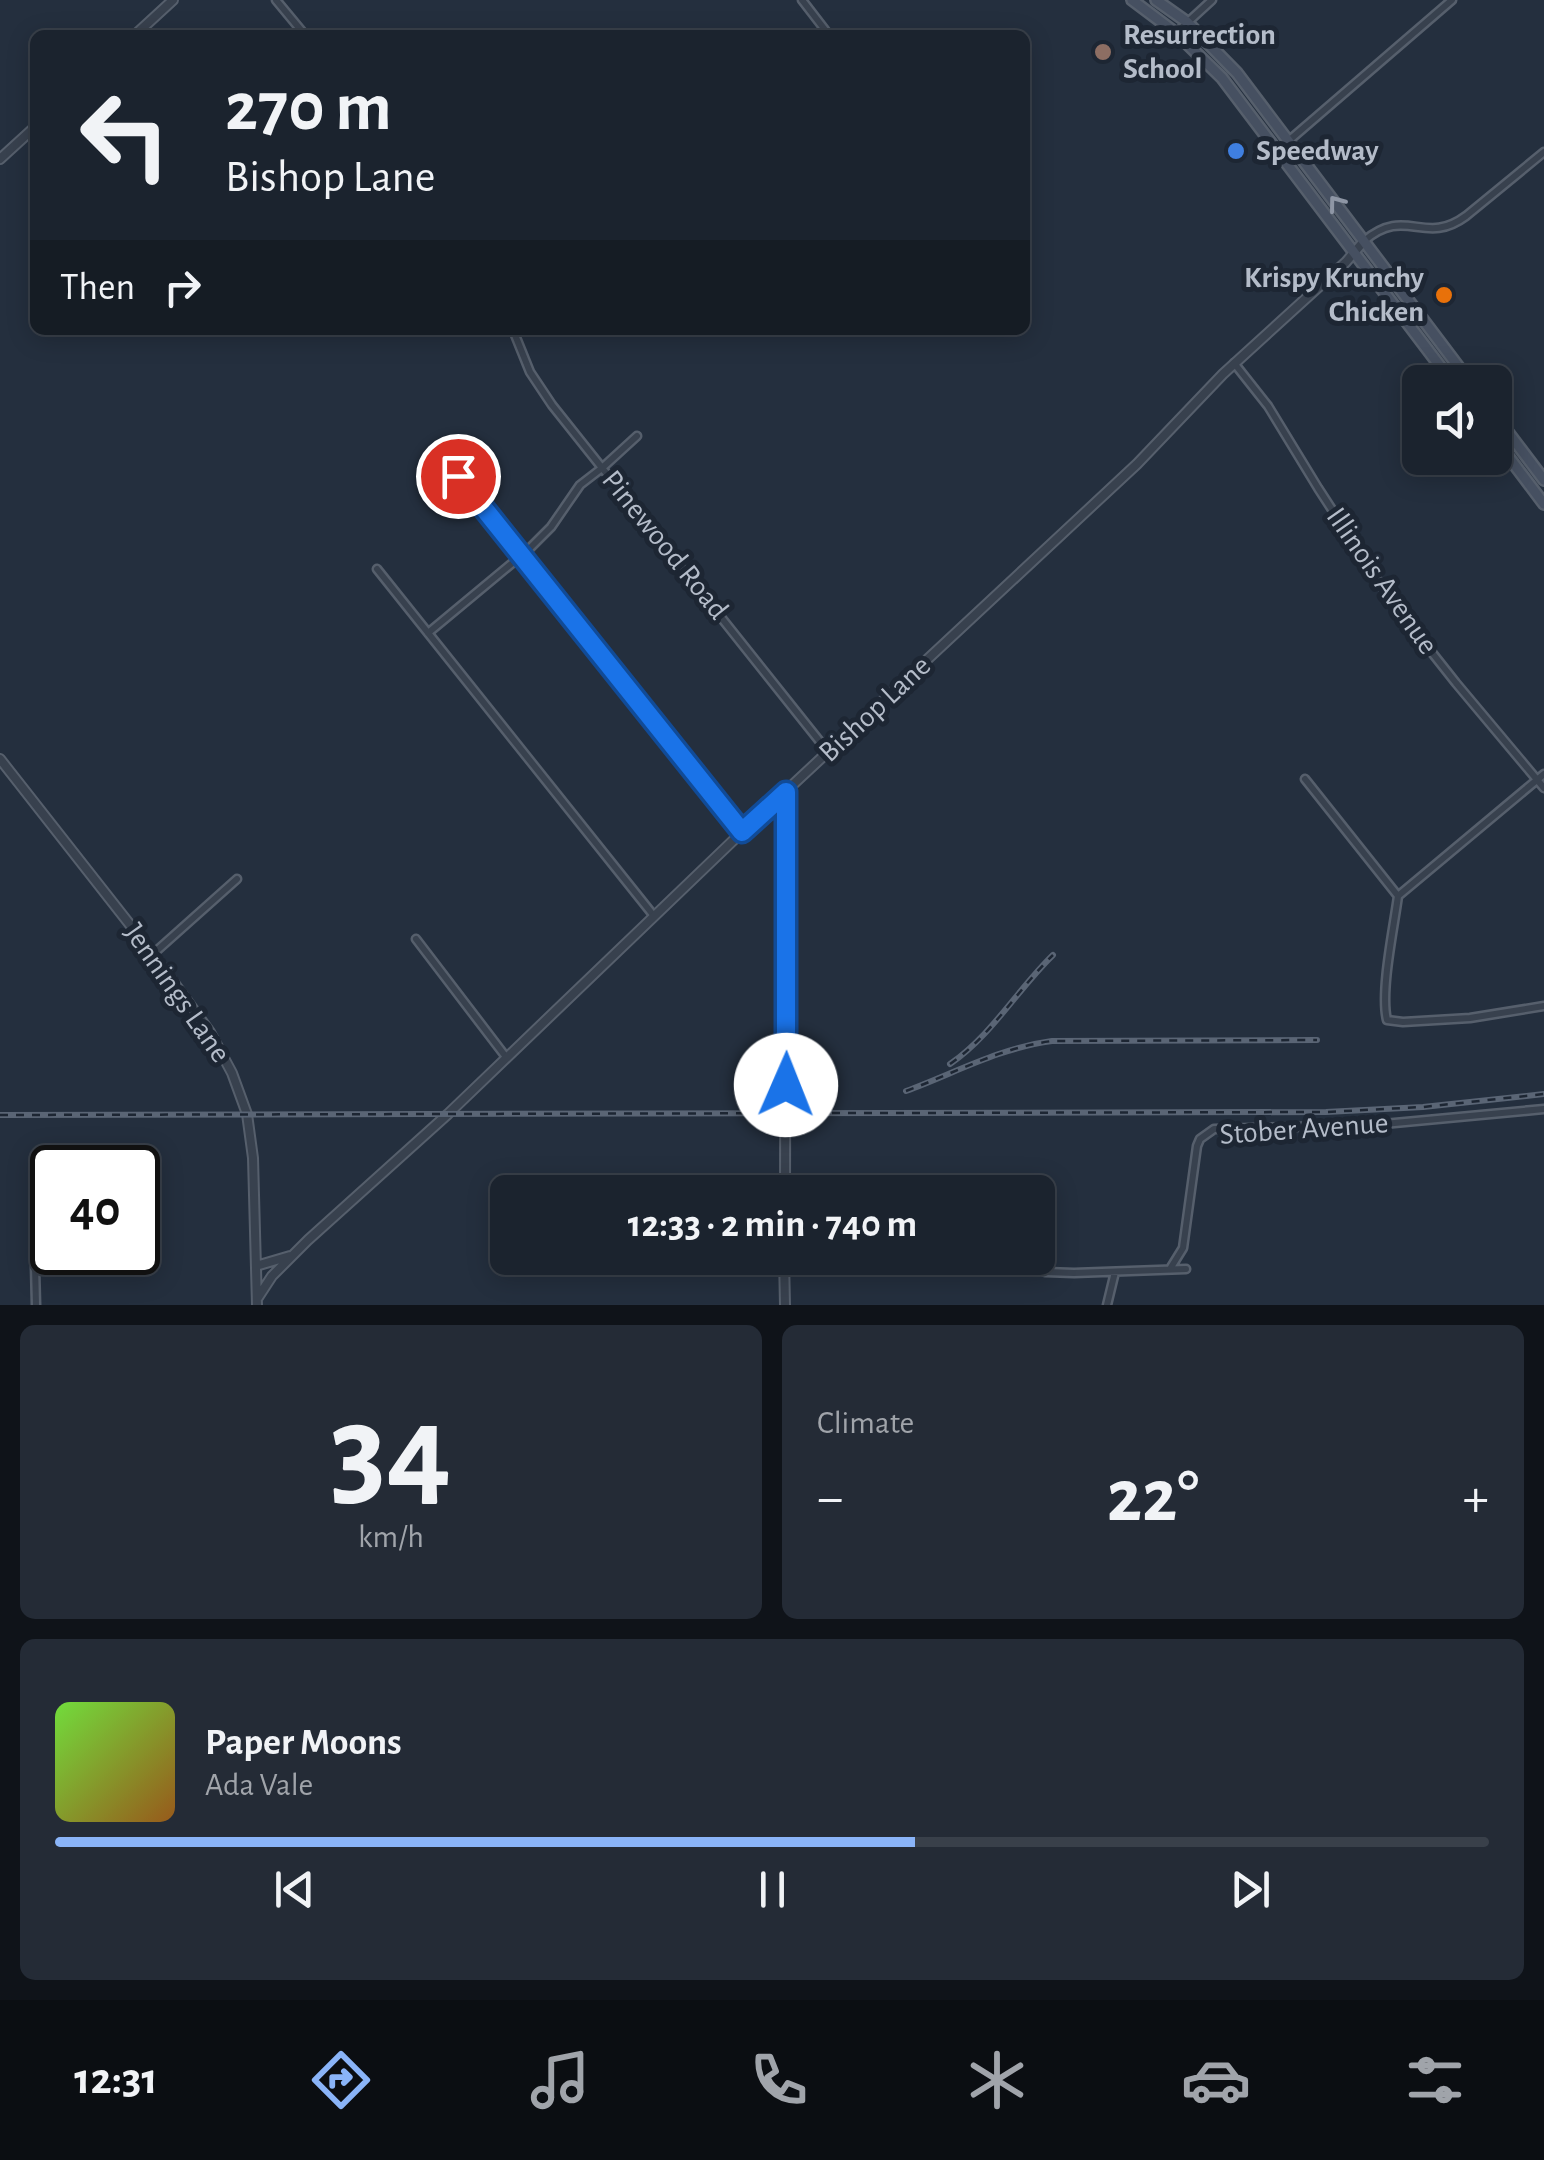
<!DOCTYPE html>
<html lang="en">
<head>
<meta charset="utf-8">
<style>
  :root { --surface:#1b232e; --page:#242b36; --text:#f1f3f6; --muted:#a0a4aa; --line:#39404a; --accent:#8ab4f8 }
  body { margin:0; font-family:"Alegreya Sans",sans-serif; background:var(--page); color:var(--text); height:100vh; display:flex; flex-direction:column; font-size:38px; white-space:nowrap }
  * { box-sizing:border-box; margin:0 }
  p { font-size:32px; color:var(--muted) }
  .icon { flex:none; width:55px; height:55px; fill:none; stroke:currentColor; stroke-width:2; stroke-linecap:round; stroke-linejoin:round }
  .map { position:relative; height:1305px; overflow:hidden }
  .panel { display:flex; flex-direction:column; gap:20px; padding:20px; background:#0f1319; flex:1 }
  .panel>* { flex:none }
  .top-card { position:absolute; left:30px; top:30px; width:1000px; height:305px; border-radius:15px; box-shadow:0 5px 25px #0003,0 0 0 2px var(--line); background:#1b232e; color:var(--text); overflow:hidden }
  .fabs { position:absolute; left:1402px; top:365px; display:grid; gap:20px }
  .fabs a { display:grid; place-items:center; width:110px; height:110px; border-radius:15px; background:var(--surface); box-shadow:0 5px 25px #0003,0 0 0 2px var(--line); font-size:50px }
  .speed { position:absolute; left:30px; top:1145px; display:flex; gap:20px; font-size:50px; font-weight:700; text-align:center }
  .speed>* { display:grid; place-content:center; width:130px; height:130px; border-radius:50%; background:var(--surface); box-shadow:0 5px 25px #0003,0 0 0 2px var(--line); line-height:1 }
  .speed .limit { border:5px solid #111; border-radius:15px; background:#fff; color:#111 }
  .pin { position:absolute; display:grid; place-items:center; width:85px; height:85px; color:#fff; margin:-42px; border:5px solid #fff; border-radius:50%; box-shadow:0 2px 10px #0007 }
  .me { position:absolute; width:110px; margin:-55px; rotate:1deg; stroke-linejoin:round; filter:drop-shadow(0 0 8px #0008) }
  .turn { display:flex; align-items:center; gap:35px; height:210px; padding:0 30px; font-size:45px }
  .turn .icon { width:130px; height:130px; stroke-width:2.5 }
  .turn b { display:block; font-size:70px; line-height:85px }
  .then { display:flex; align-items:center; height:95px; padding:0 30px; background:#0003; gap:20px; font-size:38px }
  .big { font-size:75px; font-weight:700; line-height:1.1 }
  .panel .widget { flex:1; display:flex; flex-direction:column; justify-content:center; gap:15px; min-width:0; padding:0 35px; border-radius:15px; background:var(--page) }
  .panel .dial { align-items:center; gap:0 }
  .dial b { font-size:130px; line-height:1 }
  .song { display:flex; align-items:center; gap:30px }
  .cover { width:120px; height:120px; border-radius:15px; background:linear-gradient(135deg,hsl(100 70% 55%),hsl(30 70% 35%)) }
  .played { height:10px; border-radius:5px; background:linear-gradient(90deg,var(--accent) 60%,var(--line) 60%) }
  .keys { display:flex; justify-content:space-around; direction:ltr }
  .heat { display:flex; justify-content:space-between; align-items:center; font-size:55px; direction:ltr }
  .panel .tiles { flex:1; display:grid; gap:20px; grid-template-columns:1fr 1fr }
  .widget:last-child { grid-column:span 2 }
  .trip { position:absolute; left:490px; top:1175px; width:565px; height:100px; border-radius:15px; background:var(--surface); box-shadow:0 5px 25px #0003,0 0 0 2px var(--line); font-weight:700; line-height:100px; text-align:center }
  .menu { display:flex; height:160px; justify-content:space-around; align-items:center; background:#0b0e12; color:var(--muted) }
  .menu .icon { width:70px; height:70px }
  .menu .active { color:var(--accent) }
  .menu b { font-size:45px; color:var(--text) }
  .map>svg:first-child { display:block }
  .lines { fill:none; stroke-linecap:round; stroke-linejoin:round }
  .minor-casing { stroke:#565f6c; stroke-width:11 }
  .tertiary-casing { stroke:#565f6c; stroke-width:12 }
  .secondary-casing { stroke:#565f6c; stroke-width:14 }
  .minor { stroke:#38414e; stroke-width:6 }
  .tertiary { stroke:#38414e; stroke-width:8 }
  .secondary { stroke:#465061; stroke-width:9 }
  .rail-casing { stroke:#5a6575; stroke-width:6 }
  .rail { stroke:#1d2633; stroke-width:2.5; stroke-dasharray:8; stroke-linecap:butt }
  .oneway { stroke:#8e96a5 }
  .route-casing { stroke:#114b97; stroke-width:25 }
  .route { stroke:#1a73e8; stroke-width:18 }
  .education-dot { fill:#8d6e63; stroke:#1d2633; stroke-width:4 }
  .shop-dot { fill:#3f7fe0; stroke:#1d2633; stroke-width:4 }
  .food-dot { fill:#e8710a; stroke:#1d2633; stroke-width:4 }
  .labels { text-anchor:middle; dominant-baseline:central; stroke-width:10; stroke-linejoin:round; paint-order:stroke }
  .poi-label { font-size:30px; font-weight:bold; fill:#b4bcc9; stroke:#1d2633; text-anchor:start }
  .street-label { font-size:30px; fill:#b4bcc9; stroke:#1d2633 }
</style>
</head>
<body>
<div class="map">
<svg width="1544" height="1305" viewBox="0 0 1544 1305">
  <rect width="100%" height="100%" fill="#242f3e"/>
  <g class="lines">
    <g class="minor-casing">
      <path id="minor" d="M276 0 305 35
        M802 0 829 35
        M1176 33 1212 0
        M1278 150 1452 0
        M1364 241C1406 205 1424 247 1466 216L1544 152
        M513 330 530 372 552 405 829 753
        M1234 363 1268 406 1318 488 1392 602 1456 683 1544 788
        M458 476 742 832
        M377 569 654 916
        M428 633 528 550 551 527 580 485 602 468 637 436
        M1305 779 1398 896C1394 927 1380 991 1387 1020L1403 1022 1470 1018 1544 1006
        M1398 896 1544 774
        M416 939 506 1057
        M153 954 237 879
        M979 1258 1046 1272 1074 1273 1186 1269
        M35 1266 36 1305
        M1170 1269 1183 1248 1197 1146 1200 1139 1214 1129 1373 1125 1544 1109
        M1107 1305 1115 1272"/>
    </g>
    <g class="tertiary-casing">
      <path id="tertiary" d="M135 35 173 0
        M0 159 35 127
        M0 759 153 954 210 1032 232 1073 247 1114 253 1158 257 1305
        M785 1192 786 792
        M784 1258 785 1305
        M256 1266 290 1256
        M257 1299 272 1276 308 1240 448 1114 742 832 1137 464 1223 374 1346 262 1364 241"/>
    </g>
    <g class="secondary-casing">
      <path id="secondary" d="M1132 0 1176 33 1222 78 1452 382
        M1156 0 1187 22 1237 73 1470 382
        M1495 415 1544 480
        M1495 439 1544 504"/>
    </g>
    <use href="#minor" class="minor"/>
    <use href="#tertiary" class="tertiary"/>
    <use href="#secondary" class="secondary"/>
    <g class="rail-casing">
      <path id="rail" d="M950 1064C992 1035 1017 990 1053 955
        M906 1091C955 1073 999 1048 1052 1041L1317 1040
        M0 1115 1326 1112 1423 1107 1544 1094"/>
    </g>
    <use href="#rail" class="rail"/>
  </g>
  <defs><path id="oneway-chevron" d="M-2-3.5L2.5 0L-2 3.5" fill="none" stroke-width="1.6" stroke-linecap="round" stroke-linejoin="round" transform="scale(2.5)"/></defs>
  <use class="oneway" href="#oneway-chevron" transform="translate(1336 203) rotate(-127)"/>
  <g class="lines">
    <g class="route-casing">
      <path id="route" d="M458 476 742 832 786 792V1085"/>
    </g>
    <use href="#route" class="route"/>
  </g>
  <circle class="education-dot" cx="1103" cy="52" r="10"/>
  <circle class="shop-dot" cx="1236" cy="151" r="10"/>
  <circle class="food-dot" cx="1444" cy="295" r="10"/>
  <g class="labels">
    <g class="poi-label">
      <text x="1123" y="35">Resurrection<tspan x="1123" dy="34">School</tspan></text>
      <text x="1256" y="151">Speedway</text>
      <text x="1424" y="278" text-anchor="end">Krispy Krunchy<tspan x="1424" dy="34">Chicken</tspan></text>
    </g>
    <g class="street-label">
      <text transform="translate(665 545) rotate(51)">Pinewood Road</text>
      <text transform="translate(1382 581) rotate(55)">Illinois Avenue</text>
      <text transform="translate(875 709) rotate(-43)">Bishop Lane</text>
      <text transform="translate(177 993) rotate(55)">Jennings Lane</text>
      <text transform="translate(1304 1129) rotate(-4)">Stober Avenue</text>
    </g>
  </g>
</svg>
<div class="fabs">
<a><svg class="icon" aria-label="sound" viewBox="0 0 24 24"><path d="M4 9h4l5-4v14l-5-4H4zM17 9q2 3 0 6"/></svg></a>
</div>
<div class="speed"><div class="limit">40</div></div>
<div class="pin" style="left:458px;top:476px;background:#d93025"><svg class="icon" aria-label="arrive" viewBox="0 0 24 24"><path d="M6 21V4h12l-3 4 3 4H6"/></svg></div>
<svg class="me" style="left:786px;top:1085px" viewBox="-20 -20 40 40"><circle r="19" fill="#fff"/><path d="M0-13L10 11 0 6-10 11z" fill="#1a73e8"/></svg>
<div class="trip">12:33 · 2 min · 740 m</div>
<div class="top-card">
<div class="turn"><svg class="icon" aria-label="left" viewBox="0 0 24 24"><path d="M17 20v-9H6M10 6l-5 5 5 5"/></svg><div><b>270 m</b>Bishop Lane</div></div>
<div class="then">Then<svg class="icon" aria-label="right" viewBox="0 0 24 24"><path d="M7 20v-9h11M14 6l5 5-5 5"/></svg></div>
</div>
</div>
<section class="panel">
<div class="tiles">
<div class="widget dial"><b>34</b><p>km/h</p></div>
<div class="widget"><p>Climate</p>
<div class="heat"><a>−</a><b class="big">22°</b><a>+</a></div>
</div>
<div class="widget">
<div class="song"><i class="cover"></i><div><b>Paper Moons</b><p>Ada Vale</p></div></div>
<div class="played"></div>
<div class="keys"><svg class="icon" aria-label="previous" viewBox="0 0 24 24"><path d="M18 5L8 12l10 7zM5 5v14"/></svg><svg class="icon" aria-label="pause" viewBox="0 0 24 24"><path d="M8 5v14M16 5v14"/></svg><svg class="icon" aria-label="next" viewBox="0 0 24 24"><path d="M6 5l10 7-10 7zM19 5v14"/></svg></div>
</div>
</div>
</section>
<nav class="menu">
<b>12:31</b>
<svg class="icon active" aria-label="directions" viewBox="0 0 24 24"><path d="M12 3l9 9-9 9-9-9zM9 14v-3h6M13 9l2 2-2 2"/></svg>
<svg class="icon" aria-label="music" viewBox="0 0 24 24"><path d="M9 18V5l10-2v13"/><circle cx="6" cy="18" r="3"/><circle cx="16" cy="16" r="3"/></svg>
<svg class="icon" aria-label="phone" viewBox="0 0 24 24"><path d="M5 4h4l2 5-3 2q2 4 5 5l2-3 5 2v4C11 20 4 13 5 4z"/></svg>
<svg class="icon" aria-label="climate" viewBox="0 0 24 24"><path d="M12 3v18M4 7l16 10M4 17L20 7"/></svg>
<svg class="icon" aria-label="car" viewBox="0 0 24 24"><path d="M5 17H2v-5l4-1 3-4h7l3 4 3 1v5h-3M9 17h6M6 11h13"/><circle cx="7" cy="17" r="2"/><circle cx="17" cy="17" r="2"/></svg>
<svg class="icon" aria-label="filters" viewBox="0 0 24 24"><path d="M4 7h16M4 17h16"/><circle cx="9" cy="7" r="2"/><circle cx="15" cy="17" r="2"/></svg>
</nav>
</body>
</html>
